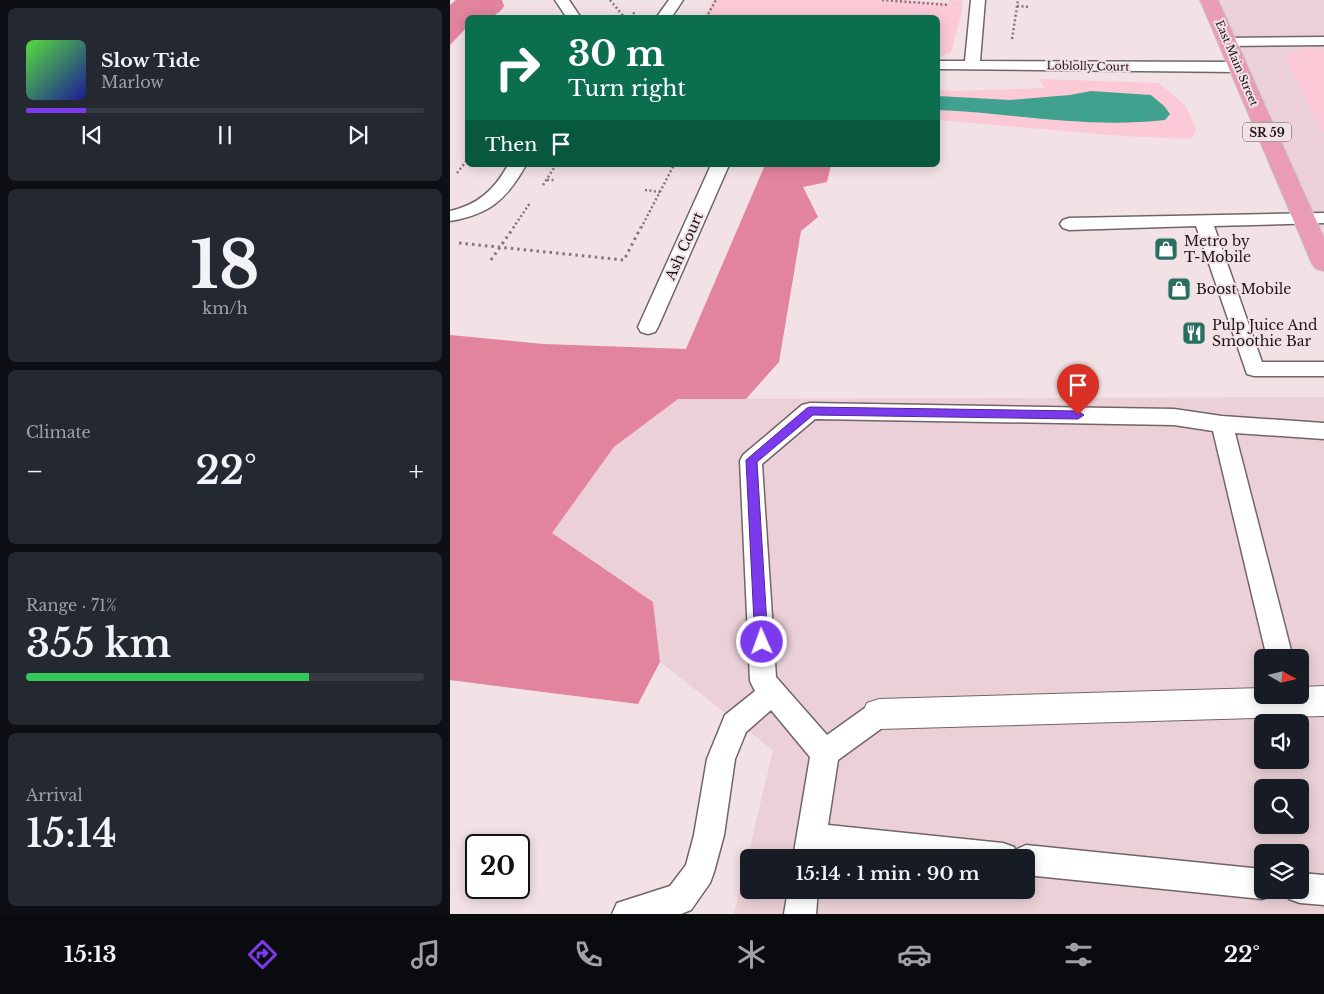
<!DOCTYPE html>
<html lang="en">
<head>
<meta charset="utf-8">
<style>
  :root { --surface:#171b24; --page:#242831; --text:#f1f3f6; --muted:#9ea1a6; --line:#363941; --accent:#7c3aed }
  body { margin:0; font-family:"Libre Baskerville",serif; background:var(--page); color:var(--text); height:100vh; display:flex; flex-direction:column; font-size:19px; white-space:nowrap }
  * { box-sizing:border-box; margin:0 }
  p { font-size:16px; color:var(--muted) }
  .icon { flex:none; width:28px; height:28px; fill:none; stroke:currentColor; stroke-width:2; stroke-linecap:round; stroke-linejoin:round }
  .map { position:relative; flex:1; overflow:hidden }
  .panel { display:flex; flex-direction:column; gap:8px; padding:8px; background:#0d0f14; width:450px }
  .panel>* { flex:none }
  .hud { position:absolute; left:15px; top:15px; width:475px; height:152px; border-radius:8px; box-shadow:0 2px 12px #0003; background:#0b6e4f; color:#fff; overflow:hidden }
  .needle { width:32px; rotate:98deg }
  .controls { position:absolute; left:804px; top:649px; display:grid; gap:10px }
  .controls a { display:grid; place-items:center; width:55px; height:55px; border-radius:8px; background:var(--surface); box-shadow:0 2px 12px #0003; font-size:25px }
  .speed { position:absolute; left:15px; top:834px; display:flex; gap:10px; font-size:25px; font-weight:700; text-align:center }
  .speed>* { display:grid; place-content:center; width:65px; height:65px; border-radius:50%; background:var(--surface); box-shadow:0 2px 12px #0003; line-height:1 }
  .speed .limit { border:2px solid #111; border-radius:8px; background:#fff; color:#111 }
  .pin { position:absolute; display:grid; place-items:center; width:42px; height:42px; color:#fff; margin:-51px -21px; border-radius:50% 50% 50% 0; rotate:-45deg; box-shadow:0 0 5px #0007 }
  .pin .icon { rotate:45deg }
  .me { position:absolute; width:55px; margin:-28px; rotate:358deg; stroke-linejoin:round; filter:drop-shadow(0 0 4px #0008) }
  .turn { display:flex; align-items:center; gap:18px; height:105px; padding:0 20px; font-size:22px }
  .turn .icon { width:65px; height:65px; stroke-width:2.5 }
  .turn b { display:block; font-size:35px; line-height:42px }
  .then { display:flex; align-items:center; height:48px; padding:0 20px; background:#0003; gap:10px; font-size:19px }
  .big { font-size:38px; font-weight:600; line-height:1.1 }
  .panel .card { flex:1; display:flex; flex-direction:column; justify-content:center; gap:8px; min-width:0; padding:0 18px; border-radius:8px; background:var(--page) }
  .panel .dial { align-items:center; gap:0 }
  .dial b { font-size:65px; line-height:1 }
  .song { display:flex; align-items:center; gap:15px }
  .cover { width:60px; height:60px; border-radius:8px; background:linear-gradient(135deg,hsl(110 70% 55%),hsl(240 70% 35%)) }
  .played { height:5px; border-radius:2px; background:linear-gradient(90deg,var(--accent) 15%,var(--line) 15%) }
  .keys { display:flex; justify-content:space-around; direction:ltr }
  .heat { display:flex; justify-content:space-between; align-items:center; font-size:28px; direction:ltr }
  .charge { height:8px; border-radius:4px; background:linear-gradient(90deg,#34c759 71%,var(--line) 0) }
  .trip { position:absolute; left:290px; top:849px; width:295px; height:50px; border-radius:8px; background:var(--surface); box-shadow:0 2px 12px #0003; font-weight:600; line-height:50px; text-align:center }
  .tab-bar { display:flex; height:80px; justify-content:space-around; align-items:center; background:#090b0e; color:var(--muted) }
  .tab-bar .icon { width:35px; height:35px }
  .tab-bar .on { color:var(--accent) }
  .tab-bar b { font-size:22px; color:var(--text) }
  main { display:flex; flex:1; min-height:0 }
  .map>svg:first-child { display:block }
  .built { fill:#ebd1d7; fill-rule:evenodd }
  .green { fill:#fccad6 }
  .forest { fill:#e3849e }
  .water { fill:#3fa18e }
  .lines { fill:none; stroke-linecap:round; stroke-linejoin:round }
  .service-casing { stroke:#726467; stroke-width:3 }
  .minor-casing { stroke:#726467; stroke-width:2 }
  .primary-casing { stroke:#c8c7c7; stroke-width:2 }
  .path-far1 { stroke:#83777a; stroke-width:2.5; stroke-dasharray:2 2.5; stroke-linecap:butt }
  .path { stroke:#83777a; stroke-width:3; stroke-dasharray:2.5 4; stroke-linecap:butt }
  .service { fill:#fff; fill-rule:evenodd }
  .minor { fill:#fff; fill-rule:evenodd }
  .primary { fill:#ea9bb5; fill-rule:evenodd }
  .route { fill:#7c3aed; stroke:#51269a }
  .labels { text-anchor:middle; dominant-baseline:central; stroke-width:4; stroke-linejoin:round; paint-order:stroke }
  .far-street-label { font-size:11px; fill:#1b1516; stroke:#f2e1e5 }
  .shield { fill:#f2e1e5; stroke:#5c5254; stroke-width:1 }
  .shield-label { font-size:12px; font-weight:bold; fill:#1b1516 }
  .poi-label { font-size:14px; fill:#1b1516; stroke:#f2e1e5; text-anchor:start }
  .street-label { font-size:14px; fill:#1b1516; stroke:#f2e1e5 }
</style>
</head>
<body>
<main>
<section class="panel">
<div class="card">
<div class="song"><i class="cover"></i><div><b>Slow Tide</b><p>Marlow</p></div></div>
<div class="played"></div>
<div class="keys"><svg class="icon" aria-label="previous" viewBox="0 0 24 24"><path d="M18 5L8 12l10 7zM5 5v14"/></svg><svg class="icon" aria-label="pause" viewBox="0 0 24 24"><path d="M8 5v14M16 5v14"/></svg><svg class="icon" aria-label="next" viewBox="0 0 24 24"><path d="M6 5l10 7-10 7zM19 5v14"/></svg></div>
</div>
<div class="card dial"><b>18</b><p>km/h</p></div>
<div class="card"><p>Climate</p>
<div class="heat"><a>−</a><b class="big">22°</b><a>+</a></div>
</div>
<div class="card"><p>Range · 71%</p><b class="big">355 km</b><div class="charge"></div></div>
<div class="card"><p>Arrival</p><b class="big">15:14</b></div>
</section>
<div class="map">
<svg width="874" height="914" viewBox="0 0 874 914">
  <rect width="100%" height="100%" fill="#f2e1e5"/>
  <path class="built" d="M759 0H874V264Z
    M874 397V914H284L323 750 210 662 203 602 102 533 164 447 228 399ZM812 658H850V695H812ZM812 722H850V760H812ZM812 788H850V825H812ZM812 852H850V890H812ZM299 858H576V890H299Z"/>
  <path class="green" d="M264 0H453L499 3V0L513 1 512 12 501 52 489 57H488L490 47H488V18L254 17Z
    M854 49H874V136L834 56Z
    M589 79 709 83 736 106 746 130 743 137 738 139 672 136 488 120V89L504 91 595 88Z"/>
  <path class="forest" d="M6 0H52L54 6C46 20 32 18 18 18L17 27 0 45V5Z
    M315 165H381L377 182 353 187 368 217 351 231 329 362 296 399H228L164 447 102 533 203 602 210 662 188 704 0 680V335L93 344 236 349Z"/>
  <path class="water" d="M641 91 701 95 714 106 720 114 715 120C638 129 563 113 488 110V96L560 100 620 95Z"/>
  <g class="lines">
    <g class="service-casing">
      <path id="service" d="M105 0H119L131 18H117Z
        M219 0H233L221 18H206Z
        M521 0H535L530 61 788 62 793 64 796 67 793 70 788 72 488 69V61H515Z
        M874 37V45L777 46 772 45 770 42 772 39 777 38Z
        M58 165H76C56 200 40 214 0 221V211C28 205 45 189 58 165Z
        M261 165H279L208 327 205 332 198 334 191 332 188 327Z
        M874 213V223L764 226 812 362H874V376H804L797 374 746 226 619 230 613 228 610 224 613 220 619 218Z
        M360 403 724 409 772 416 874 423V439L785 433 843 658H817L763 431 724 425 365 419 312 464 326 677 377 735 419 705 429 701 439 705 443 714 439 723 388 760 378 825 553 843 564 847 565 850 576 845 812 869V890H825L823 895 812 899 576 875V858H407L374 854 373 858H343L360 757 321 710 296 732 285 759 274 835 264 872 260 883 241 910 231 914H162L167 903 220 886 236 865 244 835 257 759 275 715 305 691 300 681 290 461 293 455 352 405Z
        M850 873 874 875V905L850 903 839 899 836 890H850Z
        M338 890H368L366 914H334Z"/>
    </g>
    <g class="minor-casing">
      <path id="minor" d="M874 686V716L429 729 417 725 412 714 417 703 429 699 812 688V695H850V687Z"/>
    </g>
    <g class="primary-casing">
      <path id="primary" d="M750 0H768L874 238V271L866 269 862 264Z"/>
    </g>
    <path class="path-far1" d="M160 0 175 18
      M432 0 499 5
      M567 6 580 7
      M181 18 185 11
      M256 18 266 0
      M562 39 568 0
      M7 173 18 159
      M97 180H106
      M93 185 106 165
      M195 190 210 192
      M63 228 80 203
      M191 228 224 165"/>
    <path class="path" d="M9 243 174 260 191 227
      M41 260 64 227"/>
    <use href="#service" class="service"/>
    <use href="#minor" class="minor"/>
    <use href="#primary" class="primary"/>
  </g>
  <path class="route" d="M360 407 628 411 634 415 628 419 363 415 307 462 318 642 316 646 312 648 307 646 305 642 296 460 357 408Z"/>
  <defs>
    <g id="shop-square" transform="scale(1.25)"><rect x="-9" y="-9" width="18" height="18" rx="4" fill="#296e60" stroke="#f2e1e5"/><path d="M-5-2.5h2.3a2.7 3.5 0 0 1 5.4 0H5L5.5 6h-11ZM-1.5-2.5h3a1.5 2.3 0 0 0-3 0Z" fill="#fff"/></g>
    <g id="restaurant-square" transform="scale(1.25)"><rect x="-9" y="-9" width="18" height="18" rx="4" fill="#296e60" stroke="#f2e1e5"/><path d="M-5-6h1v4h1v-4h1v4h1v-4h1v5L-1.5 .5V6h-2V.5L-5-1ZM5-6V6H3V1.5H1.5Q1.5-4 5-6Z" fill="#fff"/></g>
  </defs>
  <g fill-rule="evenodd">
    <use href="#shop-square" x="716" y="249"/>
    <use href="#shop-square" x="729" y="289"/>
    <use href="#restaurant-square" x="744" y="333"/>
  </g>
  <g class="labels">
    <g class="far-street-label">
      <text transform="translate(787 63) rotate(67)">East Main Street</text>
      <text transform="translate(638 66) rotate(1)">Loblolly Court</text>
    </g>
    <rect class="shield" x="793" y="122.5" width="48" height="19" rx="4"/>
    <g class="shield-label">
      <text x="817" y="132">SR 59</text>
    </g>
    <g class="poi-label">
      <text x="734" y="241">Metro by<tspan x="734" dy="16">T-Mobile</tspan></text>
      <text x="746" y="289">Boost Mobile</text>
      <text x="762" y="325">Pulp Juice And<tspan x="762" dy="16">Smoothie Bar</tspan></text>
    </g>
    <g class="street-label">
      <text transform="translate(234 246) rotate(-66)">Ash Court</text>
    </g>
  </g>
</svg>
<div class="controls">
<a><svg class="needle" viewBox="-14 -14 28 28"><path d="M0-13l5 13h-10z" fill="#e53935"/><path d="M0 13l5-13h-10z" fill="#9ea1a6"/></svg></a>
<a><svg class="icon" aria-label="sound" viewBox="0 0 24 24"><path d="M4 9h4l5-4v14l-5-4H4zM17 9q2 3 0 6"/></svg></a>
<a><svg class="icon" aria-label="search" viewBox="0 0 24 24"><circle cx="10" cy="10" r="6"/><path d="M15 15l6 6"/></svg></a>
<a><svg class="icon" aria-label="layers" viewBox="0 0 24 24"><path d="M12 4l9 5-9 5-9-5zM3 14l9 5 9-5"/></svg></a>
</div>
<div class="speed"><div class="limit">20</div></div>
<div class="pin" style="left:628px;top:415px;background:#d93025"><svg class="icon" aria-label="arrive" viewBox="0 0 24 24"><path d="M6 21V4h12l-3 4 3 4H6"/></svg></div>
<svg class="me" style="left:312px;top:642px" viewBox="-20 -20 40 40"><circle r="17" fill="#7c3aed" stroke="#fff" stroke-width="3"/><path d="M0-11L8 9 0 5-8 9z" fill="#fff"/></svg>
<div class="trip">15:14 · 1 min · 90 m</div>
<div class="hud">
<div class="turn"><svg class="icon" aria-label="right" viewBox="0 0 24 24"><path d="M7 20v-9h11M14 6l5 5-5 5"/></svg><div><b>30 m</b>Turn right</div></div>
<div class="then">Then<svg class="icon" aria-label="arrive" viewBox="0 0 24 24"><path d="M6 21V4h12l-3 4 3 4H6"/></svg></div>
</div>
</div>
</main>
<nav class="tab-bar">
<b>15:13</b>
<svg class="icon on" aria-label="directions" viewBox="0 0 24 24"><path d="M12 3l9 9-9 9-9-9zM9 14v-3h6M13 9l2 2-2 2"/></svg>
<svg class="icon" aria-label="music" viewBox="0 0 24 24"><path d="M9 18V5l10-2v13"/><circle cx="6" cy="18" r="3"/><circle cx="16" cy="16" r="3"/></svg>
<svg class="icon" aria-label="phone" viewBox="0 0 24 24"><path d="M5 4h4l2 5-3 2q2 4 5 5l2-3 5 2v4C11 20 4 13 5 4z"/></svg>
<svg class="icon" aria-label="climate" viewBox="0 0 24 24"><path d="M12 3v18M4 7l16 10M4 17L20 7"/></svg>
<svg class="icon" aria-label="car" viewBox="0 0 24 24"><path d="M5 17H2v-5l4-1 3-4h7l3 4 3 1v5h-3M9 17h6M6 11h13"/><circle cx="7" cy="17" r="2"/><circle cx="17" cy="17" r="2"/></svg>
<svg class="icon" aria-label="filters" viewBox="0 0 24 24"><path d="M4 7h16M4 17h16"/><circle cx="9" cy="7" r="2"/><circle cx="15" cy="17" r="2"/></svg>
<b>22°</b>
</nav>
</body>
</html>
